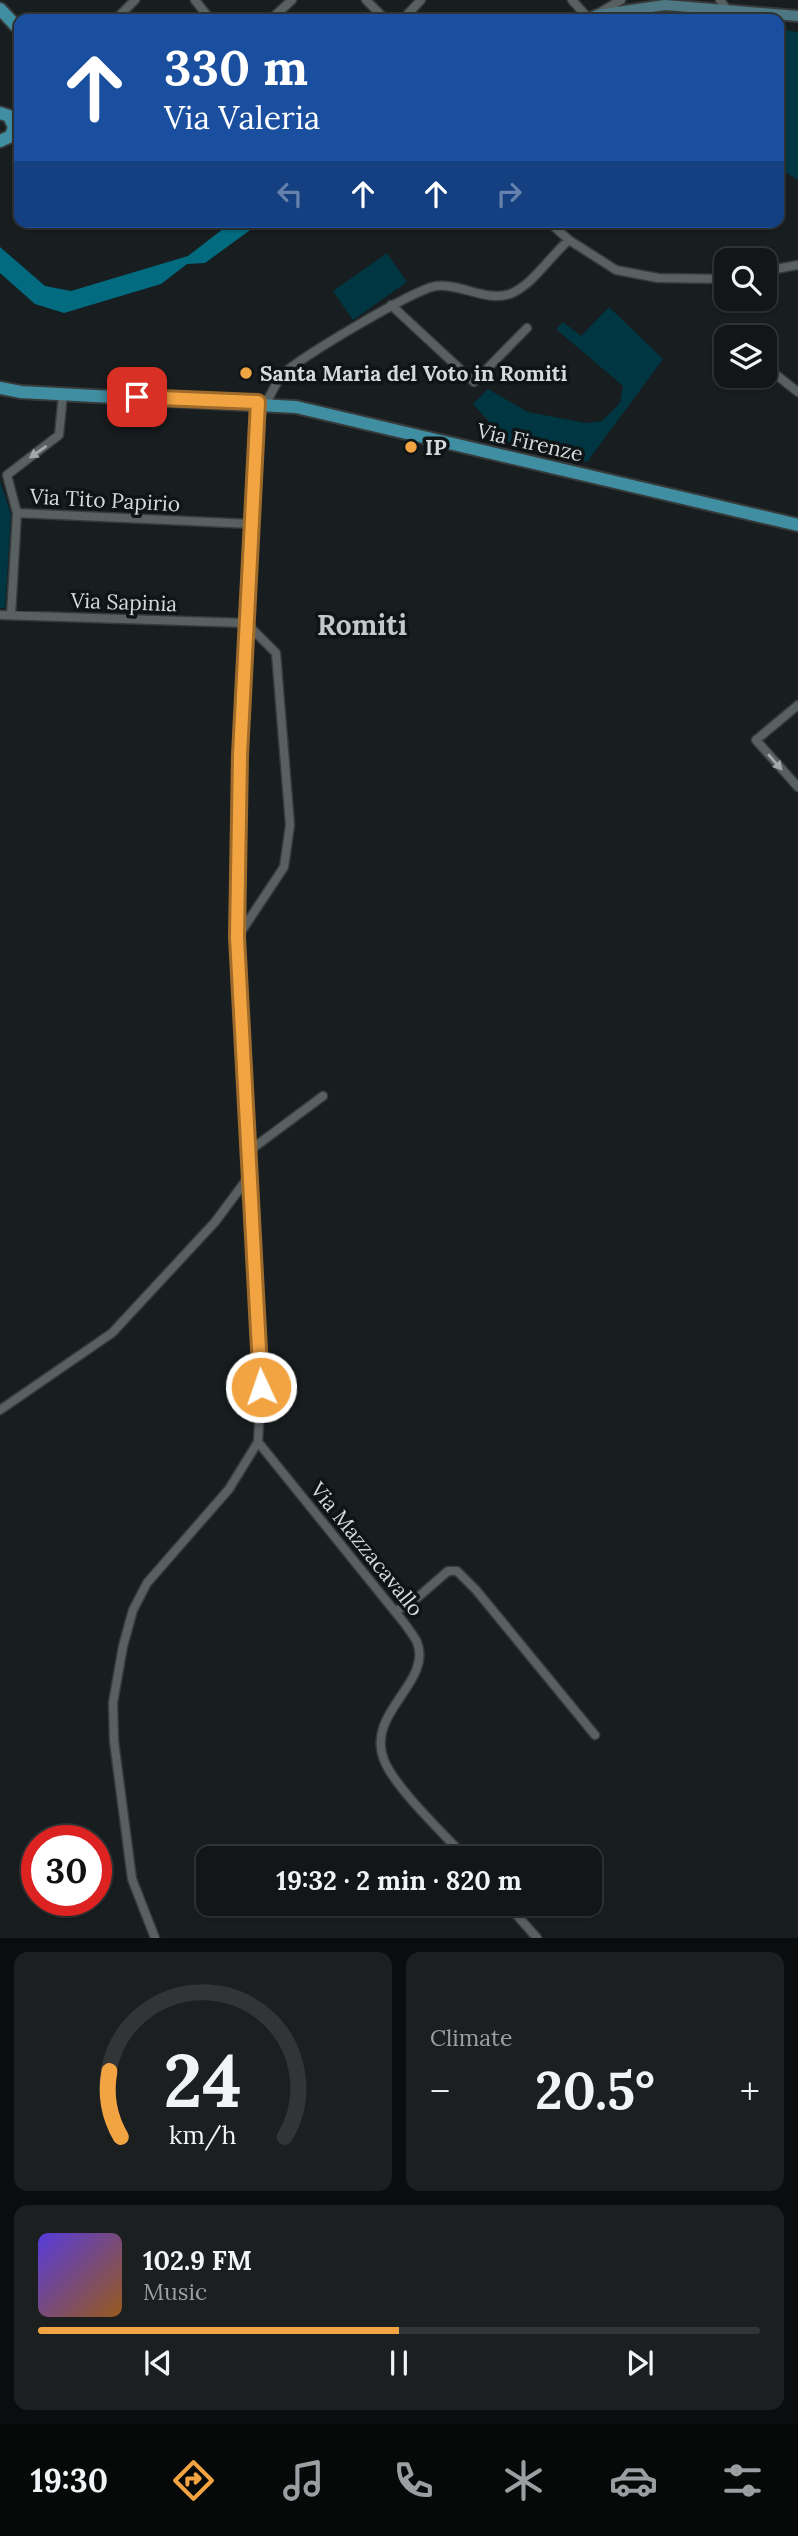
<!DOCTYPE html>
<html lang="en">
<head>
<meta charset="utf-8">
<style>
  :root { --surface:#121617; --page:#1b1f20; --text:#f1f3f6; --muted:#9c9fa1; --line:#313536; --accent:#f3a442 }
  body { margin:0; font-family:Lora,serif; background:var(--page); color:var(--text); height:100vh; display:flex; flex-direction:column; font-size:26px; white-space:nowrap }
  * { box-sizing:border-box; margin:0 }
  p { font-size:23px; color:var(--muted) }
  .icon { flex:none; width:38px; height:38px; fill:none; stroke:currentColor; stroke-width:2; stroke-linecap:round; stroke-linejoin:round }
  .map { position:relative; height:1938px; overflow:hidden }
  .details { display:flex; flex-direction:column; gap:14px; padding:14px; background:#0a0c0d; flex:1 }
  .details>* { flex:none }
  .banner { position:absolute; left:14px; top:14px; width:770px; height:214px; border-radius:14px; box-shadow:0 2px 5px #0004,0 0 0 2px var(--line); background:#1a4fa0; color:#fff; overflow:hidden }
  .buttons { position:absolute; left:714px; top:248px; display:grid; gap:14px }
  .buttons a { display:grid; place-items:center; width:63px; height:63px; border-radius:14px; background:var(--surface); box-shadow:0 2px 5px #0004,0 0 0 2px var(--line); font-size:35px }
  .speed { position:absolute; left:21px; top:1825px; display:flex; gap:14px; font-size:35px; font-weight:700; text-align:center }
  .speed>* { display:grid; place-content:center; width:91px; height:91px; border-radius:50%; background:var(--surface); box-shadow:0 2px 5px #0004,0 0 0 2px var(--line); line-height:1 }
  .speed .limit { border:10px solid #d22; background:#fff; color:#111 }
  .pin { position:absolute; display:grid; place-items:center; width:60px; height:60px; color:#fff; margin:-30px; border-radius:14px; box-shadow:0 4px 10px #0006 }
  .me { position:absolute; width:77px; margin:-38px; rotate:357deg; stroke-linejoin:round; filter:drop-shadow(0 0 5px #0008) }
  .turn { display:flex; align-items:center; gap:24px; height:147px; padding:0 35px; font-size:32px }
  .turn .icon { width:91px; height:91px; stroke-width:2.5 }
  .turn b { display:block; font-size:49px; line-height:60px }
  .lanes { display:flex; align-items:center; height:66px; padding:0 35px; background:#0003; justify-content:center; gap:35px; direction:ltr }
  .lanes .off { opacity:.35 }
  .big { font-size:52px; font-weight:800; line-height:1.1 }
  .details .tile { flex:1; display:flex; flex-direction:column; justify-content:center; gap:10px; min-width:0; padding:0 24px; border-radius:14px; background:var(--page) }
  .details .dial { align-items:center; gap:0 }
  .dial svg { height:182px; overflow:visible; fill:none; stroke:var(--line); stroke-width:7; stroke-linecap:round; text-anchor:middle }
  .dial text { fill:var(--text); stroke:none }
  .song { display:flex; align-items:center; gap:21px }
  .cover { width:84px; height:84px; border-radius:10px; background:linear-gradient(135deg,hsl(250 70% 55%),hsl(30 70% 35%)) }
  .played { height:7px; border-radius:4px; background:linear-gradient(90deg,var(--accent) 50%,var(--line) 50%) }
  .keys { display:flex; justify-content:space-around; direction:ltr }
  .heat { display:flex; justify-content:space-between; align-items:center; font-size:38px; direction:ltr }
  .details .tiles { flex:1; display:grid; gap:14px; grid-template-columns:1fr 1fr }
  .tile:last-child { grid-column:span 2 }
  .trip { position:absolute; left:196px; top:1846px; width:406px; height:70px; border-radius:14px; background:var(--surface); box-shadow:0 2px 5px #0004,0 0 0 2px var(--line); font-weight:800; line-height:70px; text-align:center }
  .menu { display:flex; height:112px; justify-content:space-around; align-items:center; background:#070909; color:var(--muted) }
  .menu .icon { width:49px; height:49px }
  .menu .selected { color:var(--accent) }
  .menu b { font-size:32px; color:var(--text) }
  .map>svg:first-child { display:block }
  .green { fill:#003642 }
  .water { fill:#026b80 }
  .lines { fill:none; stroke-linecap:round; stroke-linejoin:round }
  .street-casing { stroke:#363a3b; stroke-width:11 }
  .secondary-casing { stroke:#363a3b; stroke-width:14 }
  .primary-casing { stroke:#363a3b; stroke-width:16 }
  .street { stroke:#596062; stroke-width:8 }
  .secondary { stroke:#4d7782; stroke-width:10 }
  .primary { stroke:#408ea1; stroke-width:12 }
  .oneway { fill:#a3a9aa }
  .route-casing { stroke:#9e6b2b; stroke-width:18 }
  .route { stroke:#f3a442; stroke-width:12 }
  .poi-dot { fill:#f3a442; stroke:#0f1416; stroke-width:2.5 }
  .labels { text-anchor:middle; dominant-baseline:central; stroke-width:7; stroke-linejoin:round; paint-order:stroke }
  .poi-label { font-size:21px; font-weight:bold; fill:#d5d9da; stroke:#0f1416; text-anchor:start }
  .street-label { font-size:21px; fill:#d5d9da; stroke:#0f1416 }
  .district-label { font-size:28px; font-weight:bold; fill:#c1c9cb; stroke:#0f1416 }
</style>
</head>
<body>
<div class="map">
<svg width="798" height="1938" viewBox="0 0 798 1938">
  <rect width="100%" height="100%" fill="#181d1f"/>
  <path class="green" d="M779 29 798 32V180L779 168Z
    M387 253 407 282 353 320 333 291Z
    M609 307 663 359 587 462 511 446 473 404 488 389 528 412 586 423 602 421 620 403 623 386 556 329 563 322 581 336Z
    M0 481 11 514 5 608H0Z"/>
  <path class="water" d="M232 222H261L205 263 187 264 161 284 64 313 35 304 0 273V247L45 286 71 291 188 256Z"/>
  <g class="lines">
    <g class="street-casing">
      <path id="street" d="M195 0 210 19
        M366 0 385 19
        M572 0 589 19
        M720 0 725 7
        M599 13 621 0
        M116 19 135 0
        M271 19 292 0
        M403 19 421 0
        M549 222 569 240
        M765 271 798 265
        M391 305 474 382 527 328
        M765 366 798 392
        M266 403C271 394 276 383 282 375 297 359 415 289 436 286 460 283 486 302 510 294 533 285 550 256 569 240L616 270 658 278 726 279
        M17 513 7 475 59 435 63 394
        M0 615 246 623 276 653 290 825 284 867 237 938
        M11 615 17 513 252 524
        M798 705 756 740 798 787
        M249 1151 323 1096
        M0 1410 112 1333 215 1222 250 1175
        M258 1442 405 1624C409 1630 414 1636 417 1642 433 1683 365 1712 384 1760 395 1788 444 1834 466 1858
        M395 1611 410 1604 448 1571H457L476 1590 595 1735
        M507 1904 537 1938
        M155 1938 132 1879 114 1741 113 1703 123 1646 133 1610 147 1583 229 1489 258 1442 261 1387 237 938 240 755 258 403"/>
    </g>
    <g class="secondary-casing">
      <path id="secondary" d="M588 19 597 15 665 5 798 16"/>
    </g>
    <g class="primary-casing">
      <path id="primary" d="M0 9 19 29
        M0 113 9 116 14 127 11 136 0 141
        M0 388 21 392 296 407 798 525"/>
    </g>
    <use href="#street" class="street"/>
    <use href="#secondary" class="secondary"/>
    <use href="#primary" class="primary"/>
  </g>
  <defs><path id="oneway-solid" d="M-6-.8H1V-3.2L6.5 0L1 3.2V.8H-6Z" transform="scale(1.75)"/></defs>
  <g class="oneway">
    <use href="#oneway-solid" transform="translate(38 452) rotate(145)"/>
    <use href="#oneway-solid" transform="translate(775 762) rotate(49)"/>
  </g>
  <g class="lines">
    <g class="route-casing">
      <path id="route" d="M137 397 258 402 240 755 237 937 261 1387"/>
    </g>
    <use href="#route" class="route"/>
  </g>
  <g class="poi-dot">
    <circle cx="246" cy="373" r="7"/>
    <circle cx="411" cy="447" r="7"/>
  </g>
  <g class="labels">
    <g class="poi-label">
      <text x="260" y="373">Santa Maria del Voto in Romiti</text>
      <text x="425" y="447">IP</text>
    </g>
    <g class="street-label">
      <text transform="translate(530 442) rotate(13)">Via Firenze</text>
      <text transform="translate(105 500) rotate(3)">Via Tito Papirio</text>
      <text transform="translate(124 602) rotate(2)">Via Sapinia</text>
      <text transform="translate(367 1549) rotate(51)">Via Mazzacavallo</text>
    </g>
    <g class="district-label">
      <text x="362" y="625">Romiti</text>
    </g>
  </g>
</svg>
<div class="buttons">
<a><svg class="icon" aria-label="search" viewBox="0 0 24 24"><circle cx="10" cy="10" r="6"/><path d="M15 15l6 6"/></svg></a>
<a><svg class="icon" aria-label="layers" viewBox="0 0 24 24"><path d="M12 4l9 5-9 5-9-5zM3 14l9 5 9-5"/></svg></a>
</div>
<div class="speed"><div class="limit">30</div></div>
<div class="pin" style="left:137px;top:397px;background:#d93025"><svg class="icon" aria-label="arrive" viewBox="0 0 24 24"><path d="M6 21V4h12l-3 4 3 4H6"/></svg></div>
<svg class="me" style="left:261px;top:1387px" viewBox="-20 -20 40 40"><circle r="17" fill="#f3a442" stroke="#fff" stroke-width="3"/><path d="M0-11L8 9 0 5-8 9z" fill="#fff"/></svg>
<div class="trip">19:32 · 2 min · 820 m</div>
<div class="banner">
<div class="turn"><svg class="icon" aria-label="ahead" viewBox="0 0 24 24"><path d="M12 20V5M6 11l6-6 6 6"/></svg><div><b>330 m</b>Via Valeria</div></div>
<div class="lanes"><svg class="icon off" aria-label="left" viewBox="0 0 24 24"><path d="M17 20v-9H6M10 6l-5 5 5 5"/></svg><svg class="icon" aria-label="ahead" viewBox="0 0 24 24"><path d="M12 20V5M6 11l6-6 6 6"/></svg><svg class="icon" aria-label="ahead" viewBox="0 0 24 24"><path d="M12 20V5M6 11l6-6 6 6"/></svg><svg class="icon off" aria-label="right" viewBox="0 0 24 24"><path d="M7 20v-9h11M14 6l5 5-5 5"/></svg></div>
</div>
</div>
<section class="details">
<div class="tiles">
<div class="tile dial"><svg viewBox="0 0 100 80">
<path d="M14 69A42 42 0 1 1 86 69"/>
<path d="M14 69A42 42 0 0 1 9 40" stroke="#f3a442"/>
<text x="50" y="56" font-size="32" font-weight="700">24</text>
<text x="50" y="72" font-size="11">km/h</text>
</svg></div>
<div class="tile"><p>Climate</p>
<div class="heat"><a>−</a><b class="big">20.5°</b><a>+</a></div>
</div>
<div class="tile">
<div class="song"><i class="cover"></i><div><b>102.9 FM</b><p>Music</p></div></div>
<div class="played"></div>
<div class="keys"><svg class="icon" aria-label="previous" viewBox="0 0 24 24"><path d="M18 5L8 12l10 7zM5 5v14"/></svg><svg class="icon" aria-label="pause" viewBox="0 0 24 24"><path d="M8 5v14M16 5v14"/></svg><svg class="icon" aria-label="next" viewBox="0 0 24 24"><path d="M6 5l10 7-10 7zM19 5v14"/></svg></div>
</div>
</div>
</section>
<nav class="menu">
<b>19:30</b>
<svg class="icon selected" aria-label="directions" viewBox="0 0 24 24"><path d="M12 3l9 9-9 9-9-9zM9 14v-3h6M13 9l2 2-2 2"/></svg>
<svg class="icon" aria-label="music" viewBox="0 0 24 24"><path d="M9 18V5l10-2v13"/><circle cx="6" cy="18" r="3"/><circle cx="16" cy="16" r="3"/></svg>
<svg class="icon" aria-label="phone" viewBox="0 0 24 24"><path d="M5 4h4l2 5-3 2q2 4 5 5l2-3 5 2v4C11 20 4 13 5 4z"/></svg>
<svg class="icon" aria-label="climate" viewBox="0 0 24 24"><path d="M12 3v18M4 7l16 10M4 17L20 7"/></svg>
<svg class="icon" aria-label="car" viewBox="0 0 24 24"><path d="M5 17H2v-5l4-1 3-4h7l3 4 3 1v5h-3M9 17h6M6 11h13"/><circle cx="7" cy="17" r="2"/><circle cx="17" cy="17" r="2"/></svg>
<svg class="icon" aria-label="filters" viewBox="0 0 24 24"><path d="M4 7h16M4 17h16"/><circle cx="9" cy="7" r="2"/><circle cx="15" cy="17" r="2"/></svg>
</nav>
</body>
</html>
